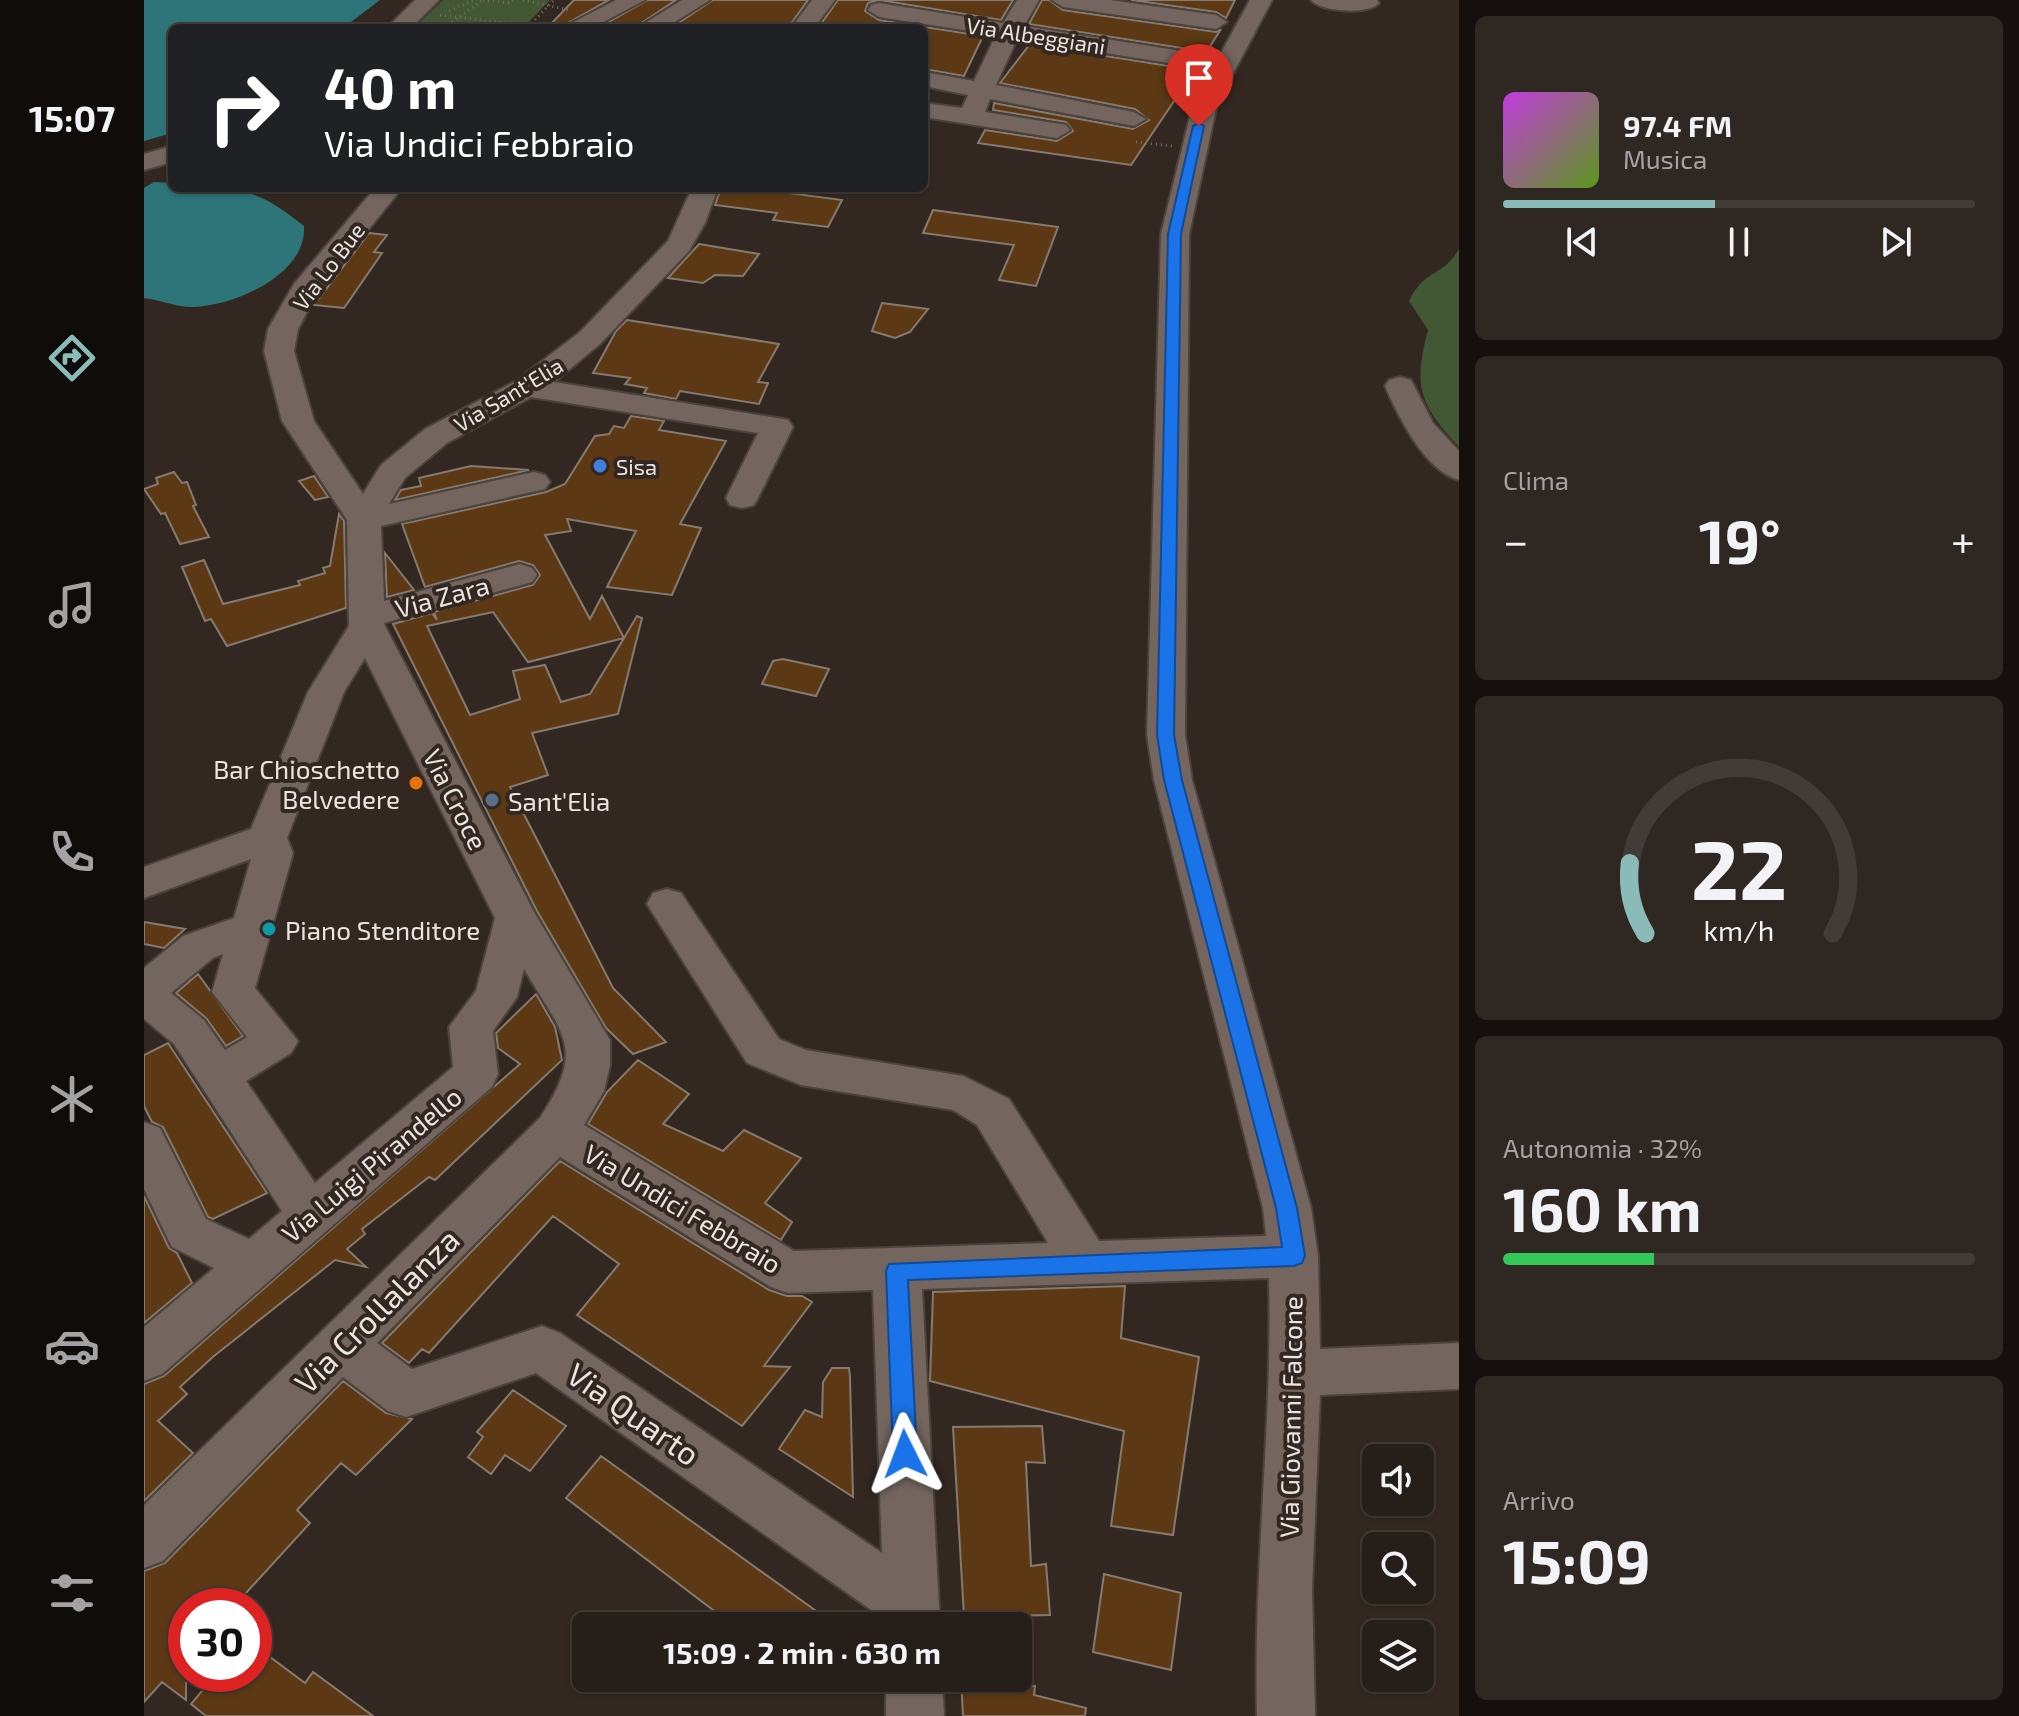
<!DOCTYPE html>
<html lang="it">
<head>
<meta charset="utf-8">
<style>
  :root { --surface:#261e19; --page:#2e2722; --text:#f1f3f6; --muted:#a4a2a2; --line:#423c38; --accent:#8bbbb9 }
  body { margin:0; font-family:"Exo 2",sans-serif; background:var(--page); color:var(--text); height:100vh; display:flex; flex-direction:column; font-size:30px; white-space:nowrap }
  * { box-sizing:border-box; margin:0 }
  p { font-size:26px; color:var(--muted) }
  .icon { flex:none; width:44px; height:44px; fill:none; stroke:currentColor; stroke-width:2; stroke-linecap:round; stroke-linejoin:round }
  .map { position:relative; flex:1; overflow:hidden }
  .panel { display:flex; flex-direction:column; gap:16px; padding:16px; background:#15100e; width:560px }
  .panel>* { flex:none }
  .top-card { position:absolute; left:24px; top:24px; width:760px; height:168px; border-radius:12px; box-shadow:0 2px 6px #0004,0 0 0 2px var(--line); background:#202124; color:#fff; overflow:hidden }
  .tools { position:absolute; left:1218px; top:1444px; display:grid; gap:16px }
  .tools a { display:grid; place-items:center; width:72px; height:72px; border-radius:12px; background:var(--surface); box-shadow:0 2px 6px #0004,0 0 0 2px var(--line); font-size:40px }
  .speed { position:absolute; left:24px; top:1588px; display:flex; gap:16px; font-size:40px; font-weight:700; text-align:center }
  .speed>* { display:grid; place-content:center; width:104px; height:104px; border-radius:50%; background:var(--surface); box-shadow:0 2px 6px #0004,0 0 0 2px var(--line); line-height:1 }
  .speed .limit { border:12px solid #d22; background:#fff; color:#111 }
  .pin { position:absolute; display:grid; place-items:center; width:68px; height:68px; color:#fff; margin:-82px -34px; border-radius:50% 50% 50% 0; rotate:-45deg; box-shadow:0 0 8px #0007 }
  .pin .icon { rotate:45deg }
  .me { position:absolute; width:88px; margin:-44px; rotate:357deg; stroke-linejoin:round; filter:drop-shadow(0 0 6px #0008) }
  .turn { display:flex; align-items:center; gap:28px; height:168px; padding:0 24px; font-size:36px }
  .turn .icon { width:104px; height:104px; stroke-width:2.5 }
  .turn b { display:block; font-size:56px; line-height:68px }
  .big { font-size:60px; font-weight:700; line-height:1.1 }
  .panel .card { flex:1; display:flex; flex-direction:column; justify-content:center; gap:12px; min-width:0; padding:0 28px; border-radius:12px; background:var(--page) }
  .panel .dial { align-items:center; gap:0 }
  .dial svg { height:208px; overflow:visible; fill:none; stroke:var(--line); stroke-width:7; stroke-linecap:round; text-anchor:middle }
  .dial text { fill:var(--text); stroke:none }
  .song { display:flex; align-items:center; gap:24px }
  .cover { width:96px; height:96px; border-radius:12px; background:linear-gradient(135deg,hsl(290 70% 55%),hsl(90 70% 35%)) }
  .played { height:8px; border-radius:4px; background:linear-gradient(90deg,var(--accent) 45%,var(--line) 45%) }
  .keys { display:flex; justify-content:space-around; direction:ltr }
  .heat { display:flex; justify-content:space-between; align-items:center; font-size:44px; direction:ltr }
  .charge { height:12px; border-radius:6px; background:linear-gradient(90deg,#34c759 32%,var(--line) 0) }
  .trip { position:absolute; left:428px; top:1612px; width:460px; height:80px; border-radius:12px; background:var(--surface); box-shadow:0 2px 6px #0004,0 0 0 2px var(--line); font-weight:700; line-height:80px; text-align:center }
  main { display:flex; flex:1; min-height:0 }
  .menu { display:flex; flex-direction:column; width:144px; justify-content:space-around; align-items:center; background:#0f0c0a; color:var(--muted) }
  .menu .icon { width:56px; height:56px }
  .menu .current { color:var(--accent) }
  .menu b { font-size:36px; color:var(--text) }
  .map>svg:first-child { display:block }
  .green { fill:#425734 }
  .water { fill:#2d7578 }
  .building { fill:#5c3914; stroke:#857a70; stroke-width:2; fill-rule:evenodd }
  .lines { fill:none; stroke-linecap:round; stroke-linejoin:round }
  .minor-casing { stroke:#4c433d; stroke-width:4 }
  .path { stroke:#766d67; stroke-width:3; stroke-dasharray:1 4; stroke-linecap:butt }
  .minor { fill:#74665f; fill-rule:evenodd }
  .route { fill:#1a73e8; stroke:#114b97; stroke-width:2 }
  .shop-dot { fill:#3f7fe0; stroke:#332821; stroke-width:3 }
  .food-dot { fill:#e8710a; stroke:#332821; stroke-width:3 }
  .service-dot { fill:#5c6f8a; stroke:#332821; stroke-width:3 }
  .culture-dot { fill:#0f9aa8; stroke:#332821; stroke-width:3 }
  .labels { text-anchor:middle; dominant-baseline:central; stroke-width:8; stroke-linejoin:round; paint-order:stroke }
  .far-street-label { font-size:22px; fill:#ece4e0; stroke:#332821 }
  .far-poi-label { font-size:22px; fill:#ece4e0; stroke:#332821; text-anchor:start }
  .street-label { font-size:26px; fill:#ece4e0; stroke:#332821 }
  .poi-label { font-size:26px; fill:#ece4e0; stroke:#332821; text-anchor:start }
  .near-street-label { font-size:32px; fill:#ece4e0; stroke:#332821 }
</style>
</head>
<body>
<main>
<nav class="menu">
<b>15:07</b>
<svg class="icon current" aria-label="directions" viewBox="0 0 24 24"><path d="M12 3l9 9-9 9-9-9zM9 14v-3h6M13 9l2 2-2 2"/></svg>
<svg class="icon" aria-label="music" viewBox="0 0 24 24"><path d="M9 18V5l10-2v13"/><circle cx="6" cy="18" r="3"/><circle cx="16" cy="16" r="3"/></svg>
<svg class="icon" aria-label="phone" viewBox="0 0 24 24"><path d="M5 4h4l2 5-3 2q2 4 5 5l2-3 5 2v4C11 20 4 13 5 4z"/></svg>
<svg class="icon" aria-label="climate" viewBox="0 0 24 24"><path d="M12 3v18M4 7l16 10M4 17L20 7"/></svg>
<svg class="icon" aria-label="car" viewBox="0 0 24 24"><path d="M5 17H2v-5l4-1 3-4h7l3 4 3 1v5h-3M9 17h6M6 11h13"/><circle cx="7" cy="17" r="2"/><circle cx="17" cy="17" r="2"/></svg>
<svg class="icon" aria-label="filters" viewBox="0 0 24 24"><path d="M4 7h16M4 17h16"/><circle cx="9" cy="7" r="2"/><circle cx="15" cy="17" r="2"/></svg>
</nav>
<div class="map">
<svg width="1315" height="1716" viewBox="0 0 1315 1716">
  <rect width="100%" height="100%" fill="#332821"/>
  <path class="green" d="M299 0H406L379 28H270Z
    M1315 249V447C1275 404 1269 387 1284 330L1265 301C1281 268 1298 278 1315 249Z"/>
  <path class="water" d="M0 0H236L199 28H28V133L0 141Z
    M10 182 28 183V188C92 188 108 184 160 226 163 275 90 306 49 307 32 307 17 300 0 298V188Z"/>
  <path class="building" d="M430 0H465L415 28H403Z
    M504 0H532L490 28H454Z
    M569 0H664L644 28H527Z
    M694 0H869L857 20 735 0 724 3 721 11 735 20 839 36 820 76 780 69V28H674Z
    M898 0H905L919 10 1072 32 1077 29 1060 56 1050 50 885 24Z
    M987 0H1091L1082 18 1072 12Z
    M886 44 1050 70H1051L987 165 834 143 841 130 913 141 929 131 922 122 849 110 850 103 989 129 1005 120 991 109 856 83Z
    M577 188H606L698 200 684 227 629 220 633 213 571 205Z
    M789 210 914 227 892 286 855 280 870 245 779 233Z
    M225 233 243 235 230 252 238 253 205 301 200 308 170 305Z
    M555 244 615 254 599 276 571 275 559 283 524 278Z
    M738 303 784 309 766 332 751 338 728 331Z
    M483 320 635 344 614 382 624 383 615 404 536 391 532 399 500 393 503 388 481 384 486 378 449 373 472 331Z
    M487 416 520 421 515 430 582 441 536 524 557 528 528 595 463 587 492 531 423 519 427 531 401 535 446 619 458 596 480 638 493 616 498 618 474 714 388 733 404 775 366 787 469 988 522 1042 489 1054 462 1028 393 911 249 624 288 613 293 620 290 612 389 585 396 575 389 565 375 561 281 587 258 524 402 492 421 484 451 436 465 434 470 426 480 428ZM349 612 384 662 480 638 446 694 417 702 401 665 369 671 376 699 326 715 283 626Z
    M327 466 385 470 251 500 257 490 277 486 275 478Z
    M30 472 38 483 43 482 52 505 49 506 65 537 36 544 21 513 17 514 0 489 14 484 12 478Z
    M170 476 184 497 171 500 155 481Z
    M195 514 200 521 202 608 83 646 67 619 61 621 38 567 60 560 79 604 156 585 154 581 181 573 179 568 186 566Z
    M241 553 270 590 243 597Z
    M639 659 685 669 672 696 618 684 629 661Z
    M0 922 41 929 20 948 0 944Z
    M54 974 99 1036 82 1046 62 1018 32 993Z
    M392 994 411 1027 418 1060 291 1180 285 1177 218 1229 221 1234 203 1249 222 1267 191 1260 70 1356 36 1387 43 1394 14 1421 49 1453 0 1501V1384L20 1376 376 1064 354 1048 352 1033Z
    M24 1043 123 1193 69 1219 64 1217 19 1127 8 1122 0 1106V1055Z
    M494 1060 545 1094 519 1124 579 1151 600 1130 657 1158 621 1203 648 1222 637 1240 444 1124 463 1092Z
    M416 1161 625 1290 643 1296H658L668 1302 620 1366 646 1367 598 1426 433 1315 475 1264 409 1216 285 1353 278 1349 265 1363 238 1343Z
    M0 1196 25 1248 33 1253 48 1283 0 1323Z
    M981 1286 977 1338 1055 1357 1029 1535 967 1526 980 1431 786 1381 789 1292Z
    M688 1368H705L706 1377 709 1497 635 1449 661 1410 678 1417 679 1382Z
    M199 1381 242 1413 268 1419 212 1475 197 1463 153 1510 166 1523 90 1606H42V1700L18 1682 0 1702V1571L21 1563Z
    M369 1390 422 1426 386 1471 361 1455 347 1474 324 1457 339 1437 333 1432Z
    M898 1426 901 1463 882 1462 887 1566 902 1564 906 1615 820 1617 809 1427Z
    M457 1456 693 1626H590L422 1498Z
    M960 1574 1037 1593 1027 1670 949 1652Z
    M110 1645 161 1683 169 1672 229 1716H62L47 1704 72 1674H110Z
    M863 1678 861 1685 891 1686 890 1695 942 1708 941 1716H819L817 1679Z"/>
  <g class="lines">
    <g class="minor-casing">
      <path id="minor" d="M271 0H295L267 28H243Z
        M472 0H501L448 28H418Z
        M538 0H566L521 28H493Z
        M668 0H691L670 28H647Z
        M873 0H895L880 26 1050 53 1062 60 1050 67 873 39 852 85 990 112 1002 119 990 126 846 99 841 112 922 125 926 130 913 138 780 117V103L818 108 824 95 780 86V72L830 81 852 35 735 17 724 10 727 5 735 3 859 23Z
        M908 0H966L1072 15 1083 22 1072 29 919 7Z
        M1106 0H1128L1073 104 1045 234 1041 735 1048 780 1167 1208 1174 1256 1176 1349 1315 1343V1389L1176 1395 1168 1589 1171 1716H1113C1109 1569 1129 1424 1125 1278L778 1289 796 1626H740V1619L392 1373 262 1417 244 1411 199 1377 19 1561 0 1568V1505L396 1118C443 1047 418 1034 380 969L373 997 349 1031 354 1074 348 1087 18 1374 0 1381V1327L70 1268 28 1247 21 1233 0 1189V1122L16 1128 62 1219 105 1239 138 1211 30 1044 0 1019V968L39 936 90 918 107 859 0 898V867L107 829 164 692 205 626 203 520 138 421 120 351 124 329 150 284 231 188H258L173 293 154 329 150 351 170 421 219 494 237 465 281 429 372 381 436 332 524 241 548 188H574L561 223 545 251 456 344 410 382 633 418 644 420 649 427 614 498 610 505 598 508 586 505 582 498 614 433 387 397 303 443 261 478 245 504 390 472 401 475 406 482 401 489 237 526 240 601 376 564 388 568 393 575 388 582 240 623 241 626 390 912 466 1040V1065L460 1091 440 1125 650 1251 904 1243 833 1125 809 1110 657 1085 603 1063 503 904 509 893 523 889 537 893 635 1039 662 1050 819 1076 865 1099 955 1241 1122 1236 1119 1208 1010 780 1003 735 1017 234 1049 104ZM221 658 351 918 332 991 305 1027 309 1067 171 1183 102 1081 147 1053 154 1041 111 988 149 853 143 838 200 692ZM79 954 68 992 103 1037 81 1050 60 1020 27 993 69 958ZM416 1157 627 1287 644 1293 729 1290 738 1553 416 1333 398 1326 268 1369 233 1343Z
        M1167 0H1233L1235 3C1225 15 1177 12 1167 0Z
        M28 146V162L0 170V154Z
        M1256 377 1267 380 1289 423 1315 451V480C1281 471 1254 416 1241 386L1245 380Z
        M742 1678H798L800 1716H742Z"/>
    </g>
    <path class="path" d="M339 0 366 3 369 0
      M379 0 425 10
      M305 11 330 0
      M296 15 386 26
      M384 27 410 0
      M300 28 339 0
      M992 142 1028 146"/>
    <use href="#minor" class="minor"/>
  </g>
  <path class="route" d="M1055 123 1060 126 1037 234 1030 735 1038 780 1153 1208 1161 1256 1158 1263 1150 1266 764 1280 773 1454 769 1462 761 1465 753 1462 749 1454 742 1271 745 1264 1138 1247 1132 1208 1020 780 1013 735 1024 234 1049 126Z"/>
  <circle class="shop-dot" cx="456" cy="466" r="8"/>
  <circle class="food-dot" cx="272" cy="783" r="8"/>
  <circle class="service-dot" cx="348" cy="800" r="8"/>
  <circle class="culture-dot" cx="125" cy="929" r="8"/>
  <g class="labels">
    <g class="far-street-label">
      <text transform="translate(892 35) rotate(9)">Via Albeggiani</text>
      <text transform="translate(184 266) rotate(-53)">Via Lo Bue</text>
      <text transform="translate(364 394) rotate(-31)">Via Sant'Elia</text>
    </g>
    <g class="far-poi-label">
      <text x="472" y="466">Sisa</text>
    </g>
    <g class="street-label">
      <text transform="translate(298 596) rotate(-15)">Via Zara</text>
      <text transform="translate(312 799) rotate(63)">Via Croce</text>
      <text transform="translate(227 1164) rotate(-40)">Via Luigi Pirandello</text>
      <text transform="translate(539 1208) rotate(31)">Via Undici Febbraio</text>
      <text transform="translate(1146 1417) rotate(-89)">Via Giovanni Falcone</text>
    </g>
    <g class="poi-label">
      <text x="256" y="768" text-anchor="end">Bar Chioschetto<tspan x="256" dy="30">Belvedere</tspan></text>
      <text x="364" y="800">Sant'Elia</text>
      <text x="141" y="929">Piano Stenditore</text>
    </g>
    <g class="near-street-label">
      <text transform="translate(232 1310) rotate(-45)">Via Crollalanza</text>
      <text transform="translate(490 1413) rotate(35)">Via Quarto</text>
    </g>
  </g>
</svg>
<div class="tools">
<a><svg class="icon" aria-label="sound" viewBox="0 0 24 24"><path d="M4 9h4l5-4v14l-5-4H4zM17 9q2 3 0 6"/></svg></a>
<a><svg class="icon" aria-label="search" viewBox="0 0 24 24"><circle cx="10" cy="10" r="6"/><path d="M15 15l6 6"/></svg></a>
<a><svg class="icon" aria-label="layers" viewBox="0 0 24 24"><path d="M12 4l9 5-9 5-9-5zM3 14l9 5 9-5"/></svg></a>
</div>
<div class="speed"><div class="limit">30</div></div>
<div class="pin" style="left:1055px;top:126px;background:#d93025"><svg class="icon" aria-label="arrive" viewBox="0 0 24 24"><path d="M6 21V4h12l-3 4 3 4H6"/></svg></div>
<svg class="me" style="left:761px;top:1454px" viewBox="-20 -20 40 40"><path d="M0-17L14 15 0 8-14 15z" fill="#1a73e8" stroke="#fff" stroke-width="4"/></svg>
<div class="trip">15:09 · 2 min · 630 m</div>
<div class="top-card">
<div class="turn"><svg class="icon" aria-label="right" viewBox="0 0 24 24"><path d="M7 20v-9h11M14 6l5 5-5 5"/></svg><div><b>40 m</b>Via Undici Febbraio</div></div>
</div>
</div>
<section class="panel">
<div class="card">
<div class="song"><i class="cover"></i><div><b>97.4 FM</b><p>Musica</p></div></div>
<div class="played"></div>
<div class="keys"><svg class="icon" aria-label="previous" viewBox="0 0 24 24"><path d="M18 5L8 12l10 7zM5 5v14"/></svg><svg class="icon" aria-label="pause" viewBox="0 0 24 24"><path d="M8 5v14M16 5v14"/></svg><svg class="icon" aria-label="next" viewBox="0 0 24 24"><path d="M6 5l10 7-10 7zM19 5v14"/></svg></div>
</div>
<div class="card"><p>Clima</p>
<div class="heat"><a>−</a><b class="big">19°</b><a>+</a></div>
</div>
<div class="card dial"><svg viewBox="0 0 100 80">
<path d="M14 69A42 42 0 1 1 86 69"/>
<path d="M14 69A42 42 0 0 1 8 42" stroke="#8bbbb9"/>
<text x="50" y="56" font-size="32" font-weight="700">22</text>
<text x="50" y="72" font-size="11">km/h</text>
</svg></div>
<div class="card"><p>Autonomia · 32%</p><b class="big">160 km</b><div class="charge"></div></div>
<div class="card"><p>Arrivo</p><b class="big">15:09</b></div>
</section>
</main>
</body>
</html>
